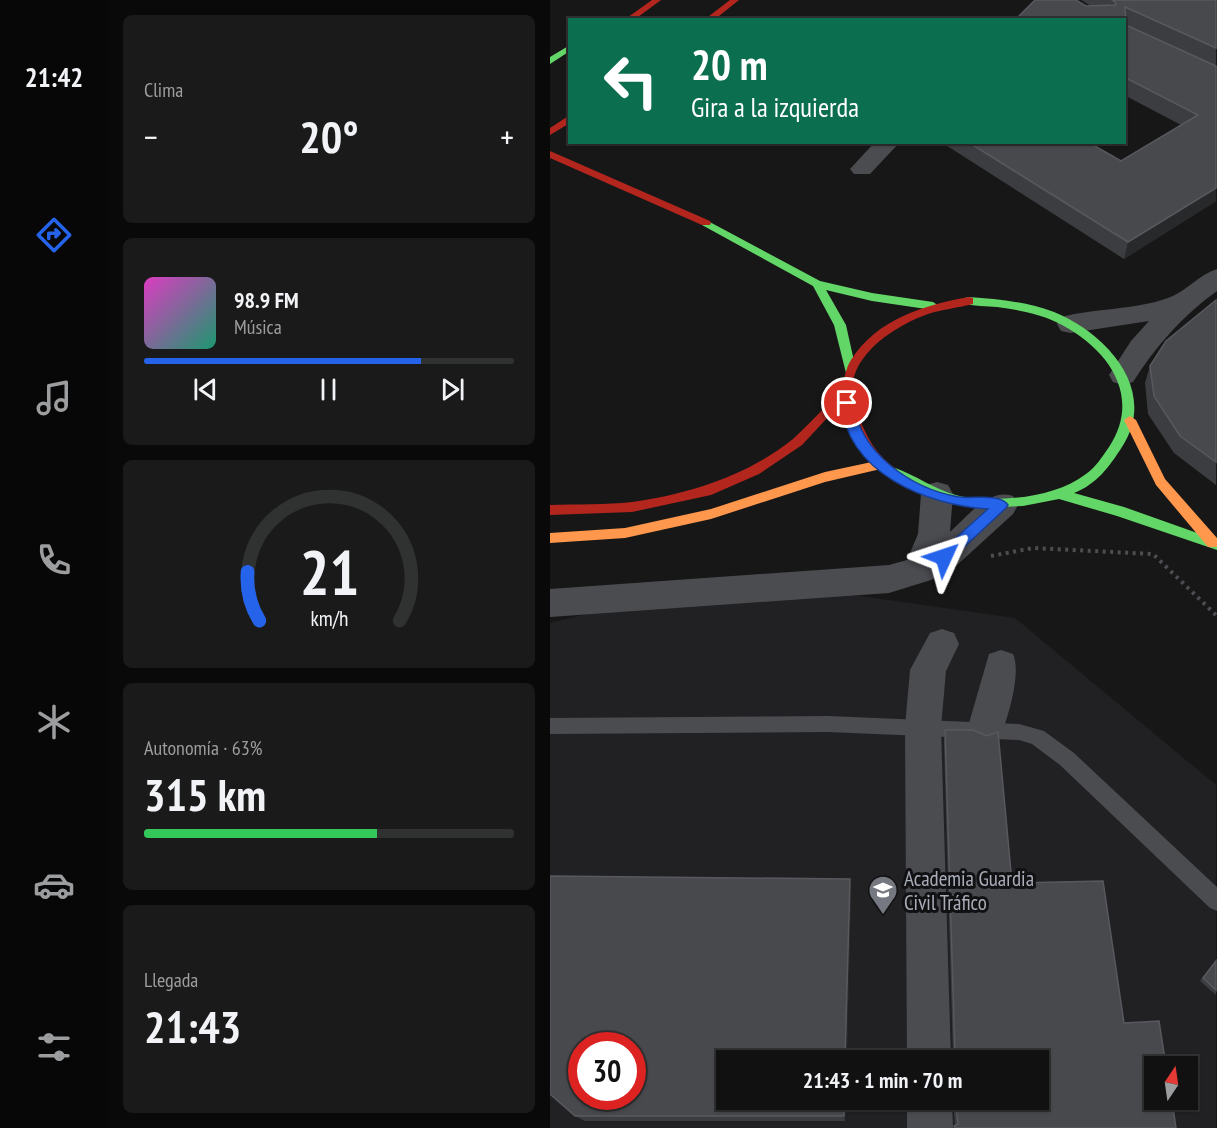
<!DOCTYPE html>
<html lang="es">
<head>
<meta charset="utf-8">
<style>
  :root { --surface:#111; --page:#1a1a1a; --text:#f1f3f6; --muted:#9c9d9f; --line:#303131; --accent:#2563eb }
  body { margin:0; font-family:"PT Sans Narrow",sans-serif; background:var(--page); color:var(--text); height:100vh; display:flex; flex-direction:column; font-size:22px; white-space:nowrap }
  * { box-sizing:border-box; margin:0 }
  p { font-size:20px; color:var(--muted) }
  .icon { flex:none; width:33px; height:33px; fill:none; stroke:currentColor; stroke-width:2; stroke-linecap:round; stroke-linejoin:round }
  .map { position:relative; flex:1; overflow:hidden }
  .sheet { display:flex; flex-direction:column; gap:15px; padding:15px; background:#090909; width:442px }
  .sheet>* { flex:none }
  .banner { position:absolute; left:18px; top:18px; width:558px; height:126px; border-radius:0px; box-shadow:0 2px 4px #0004,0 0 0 2px var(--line); background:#0b6e4f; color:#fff; overflow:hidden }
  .needle { width:39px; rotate:13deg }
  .fabs { position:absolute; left:594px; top:1056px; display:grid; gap:12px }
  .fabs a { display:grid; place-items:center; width:54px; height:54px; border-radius:0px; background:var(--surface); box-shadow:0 2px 4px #0004,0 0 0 2px var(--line); font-size:30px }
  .speed { position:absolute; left:18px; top:1032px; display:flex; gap:12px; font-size:30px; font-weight:700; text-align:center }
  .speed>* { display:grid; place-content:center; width:78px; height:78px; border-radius:50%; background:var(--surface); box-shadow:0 2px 4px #0004,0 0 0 2px var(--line); line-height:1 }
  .speed .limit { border:9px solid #d22; background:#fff; color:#111 }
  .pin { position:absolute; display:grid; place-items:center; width:51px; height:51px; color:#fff; margin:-26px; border:3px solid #fff; border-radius:50%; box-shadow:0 2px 6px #0007 }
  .me { position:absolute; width:66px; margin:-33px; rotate:48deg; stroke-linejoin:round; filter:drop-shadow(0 0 4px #0008) }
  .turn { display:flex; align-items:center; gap:21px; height:126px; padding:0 24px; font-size:27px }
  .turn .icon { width:78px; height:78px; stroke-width:2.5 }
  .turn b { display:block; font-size:42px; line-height:51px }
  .big { font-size:45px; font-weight:700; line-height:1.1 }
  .sheet .widget { flex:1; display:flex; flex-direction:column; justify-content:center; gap:9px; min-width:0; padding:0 21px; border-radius:9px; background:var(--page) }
  .sheet .dial { align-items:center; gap:0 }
  .dial svg { height:156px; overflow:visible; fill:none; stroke:var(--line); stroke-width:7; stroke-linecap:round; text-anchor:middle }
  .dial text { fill:var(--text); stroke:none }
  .song { display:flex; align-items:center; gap:18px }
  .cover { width:72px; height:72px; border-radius:9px; background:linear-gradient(135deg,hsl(310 70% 55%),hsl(160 70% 35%)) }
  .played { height:6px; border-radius:3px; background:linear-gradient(90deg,var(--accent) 75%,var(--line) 75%) }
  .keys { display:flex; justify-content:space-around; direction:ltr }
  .heat { display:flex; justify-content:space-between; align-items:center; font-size:33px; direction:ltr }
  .charge { height:9px; border-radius:4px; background:linear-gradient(90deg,#34c759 63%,var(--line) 0) }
  .trip { position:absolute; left:166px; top:1050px; width:333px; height:60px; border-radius:0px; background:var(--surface); box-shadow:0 2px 4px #0004,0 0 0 2px var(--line); font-weight:700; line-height:60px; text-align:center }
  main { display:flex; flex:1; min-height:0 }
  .menu { display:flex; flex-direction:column; width:108px; justify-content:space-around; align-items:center; background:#070707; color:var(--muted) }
  .menu .icon { width:42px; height:42px }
  .menu .current { color:var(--accent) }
  .menu b { font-size:27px; color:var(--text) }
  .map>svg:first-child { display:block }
  .built { fill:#212124; fill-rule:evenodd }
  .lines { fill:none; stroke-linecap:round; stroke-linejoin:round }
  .path { stroke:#4d4e52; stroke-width:4; stroke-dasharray:3 4.5; stroke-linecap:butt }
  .lane { fill:#4b4c50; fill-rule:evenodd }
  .street { fill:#4b4c50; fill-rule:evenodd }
  .fast { fill:#63d668; fill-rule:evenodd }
  .slow { fill:#ff974d; fill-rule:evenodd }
  .jam { fill:#b3261e; fill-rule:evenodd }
  .wall { fill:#3c3d40 }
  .shaded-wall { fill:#28292a }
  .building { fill:#48494d; stroke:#57595e; stroke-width:1.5; fill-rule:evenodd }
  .route { fill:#2563eb; stroke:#184099; stroke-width:1.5 }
  .labels { text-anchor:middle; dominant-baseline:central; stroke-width:6; stroke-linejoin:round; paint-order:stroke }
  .near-poi-label { font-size:21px; fill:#a8adb8; stroke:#111113; text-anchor:start }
</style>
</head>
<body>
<main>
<nav class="menu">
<b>21:42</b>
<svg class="icon current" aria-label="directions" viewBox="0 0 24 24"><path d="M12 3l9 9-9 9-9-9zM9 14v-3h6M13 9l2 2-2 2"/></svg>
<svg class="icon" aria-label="music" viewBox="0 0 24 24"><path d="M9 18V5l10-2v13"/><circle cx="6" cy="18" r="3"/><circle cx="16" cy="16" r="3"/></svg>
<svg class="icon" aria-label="phone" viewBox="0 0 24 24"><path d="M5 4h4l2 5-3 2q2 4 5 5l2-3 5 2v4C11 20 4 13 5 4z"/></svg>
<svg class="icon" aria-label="climate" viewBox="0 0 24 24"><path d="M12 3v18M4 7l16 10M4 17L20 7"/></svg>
<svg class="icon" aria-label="car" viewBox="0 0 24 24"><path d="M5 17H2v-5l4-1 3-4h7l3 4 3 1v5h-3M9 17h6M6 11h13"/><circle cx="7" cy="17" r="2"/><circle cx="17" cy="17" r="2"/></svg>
<svg class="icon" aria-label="filters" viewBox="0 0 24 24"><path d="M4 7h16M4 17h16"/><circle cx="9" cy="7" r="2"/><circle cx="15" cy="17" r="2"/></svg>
</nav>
<section class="sheet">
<div class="widget"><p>Clima</p>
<div class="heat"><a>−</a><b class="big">20°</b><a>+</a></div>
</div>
<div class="widget">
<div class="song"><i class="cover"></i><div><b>98.9 FM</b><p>Música</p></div></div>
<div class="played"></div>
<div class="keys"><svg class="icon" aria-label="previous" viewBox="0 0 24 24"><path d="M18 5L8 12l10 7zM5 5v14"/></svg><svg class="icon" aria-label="pause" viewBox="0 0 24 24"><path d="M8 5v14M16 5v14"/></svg><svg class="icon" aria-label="next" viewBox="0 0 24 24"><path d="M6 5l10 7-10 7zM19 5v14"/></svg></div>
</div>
<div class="widget dial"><svg viewBox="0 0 100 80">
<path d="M14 69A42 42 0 1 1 86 69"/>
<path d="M14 69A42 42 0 0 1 8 44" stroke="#2563eb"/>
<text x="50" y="56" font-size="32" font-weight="700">21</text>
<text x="50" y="72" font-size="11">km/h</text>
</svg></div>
<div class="widget"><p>Autonomía · 63%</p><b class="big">315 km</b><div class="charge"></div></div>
<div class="widget"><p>Llegada</p><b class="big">21:43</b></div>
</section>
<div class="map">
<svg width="667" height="1128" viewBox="0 0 667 1128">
  <rect width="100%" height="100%" fill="#171717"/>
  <path class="built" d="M183 578 465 618 666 785V1128H0V623ZM32 1046H82V1096H32ZM177 1060H489V1100H177ZM604 1066H638V1100H604Z"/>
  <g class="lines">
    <path class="path" d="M441 556 483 548 603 554 667 616"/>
    <path class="lane" d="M278 716 469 724 494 731 524 753 667 887V911L660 908 510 765 482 744 469 740 278 732 0 734V718Z"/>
    <path class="street" d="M325 142H350L320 174H304L300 169Z
      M667 269V291C632 316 606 346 583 382L573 385 563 382 559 375 581 341 599 321 521 333 511 331 507 324 511 317C546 308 584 310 618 298 636 292 648 275 667 269Z
      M387 482 398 485 403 494 400 532C418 516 438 488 463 496L468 505 463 514 406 566 381 580 339 593 0 617V589L339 565 357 560 368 534 371 494 376 485Z
      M392 629 404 633 409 644 396 671 391 727 401 1060H357L355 727 360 670 380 633Z
      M451 650 463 654C472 673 457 722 448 742L435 747 422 742 417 730 439 654Z
      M357 1100H402L403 1128H357Z"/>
    <path class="fast" d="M20 45V51L0 64V57Z
      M156 220 270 281 322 293 383 302 389 306 383 310 322 301 276 290 296 325 306 370 304 373H296L284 325 263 286 152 225V221Z
      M419 297C448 299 477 302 504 312 556 333 609 390 572 447 559 467 547 484 524 493L574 507 667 540V550L567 516 509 499 473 506 423 508 386 499 338 475 336 472 342 467C370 476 390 495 422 498 458 501 506 497 536 474 546 467 552 457 559 447 592 397 559 350 512 325 492 314 470 310 447 307 436 306 425 306 415 304V298Z"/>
    <path class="slow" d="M580 416 586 420 615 479 667 538V547H658L606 485 574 420Z
      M331 460 337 465 335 468 275 482 161 519 75 538 0 543V533L75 528 161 509 275 472Z"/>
    <path class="jam" d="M102 0H111L84 20H74Z
      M180 0H189L164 20H154Z
      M20 115V123L0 135V128Z
      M0 151 160 221 161 223 160 225H152L0 158Z
      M419 297 423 298V304C408 308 393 309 378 314 347 325 301 353 302 392 302 399 305 407 308 414 316 437 326 455 346 469L348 472 346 475 342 477C312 467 300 429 292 402L252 445 209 474 161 495 82 512 0 515V505C27 504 56 505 82 502 139 494 197 476 243 439 250 433 286 397 290 389 295 380 295 369 301 360 327 319 374 305 419 297Z"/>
  </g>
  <path class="wall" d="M531 0H666V201L574 259 391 142H538L571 161 631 125 574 95V20L536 6H541Z
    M666 300V485L624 453 598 414 595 383 600 366Z
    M395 730 462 883 574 1023 626 1128H403L405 1125 403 1100H489V1060H400L401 1056 403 1055 394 744Z
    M0 876 300 879 301 889 295 1121H35L25 1116Z
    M666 960V995L650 981Z"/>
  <path class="shaded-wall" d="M666 188V201L574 259 578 242Z
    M300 879 301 889 297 1060H295Z
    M295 1100H296L295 1121 294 1116Z"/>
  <path class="building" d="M485 0H526L536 6 566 5 565 2 562 0H666V48L575 7 576 25 666 66V188L578 242 418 142H538L571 161 648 115 574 77V20H465Z
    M666 300V462L630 436 604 396 600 366 616 341Z
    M395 730H423L437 736 448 732 462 883 553 881 574 1023 609 1021 616 1066H604V1100H622L626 1128H405L404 1126 408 1124 405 1100H489V1060H402L401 1056 405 1054Z
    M0 876 300 879 295 1060H177V1100H295L294 1116H25L0 1094ZM32 1046H82V1096H32Z
    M666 961V990L653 978Z"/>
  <path class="route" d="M297 399 304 403C309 453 362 489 409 497 422 499 451 493 458 505L456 508 399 561H389V553L438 509C377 505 298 474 291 403Z"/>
  <defs>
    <g id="university-pin" transform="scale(1.5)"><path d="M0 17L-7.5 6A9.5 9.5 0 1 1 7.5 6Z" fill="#757880" stroke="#111113"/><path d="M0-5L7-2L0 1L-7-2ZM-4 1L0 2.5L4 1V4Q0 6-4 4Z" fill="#fff"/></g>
  </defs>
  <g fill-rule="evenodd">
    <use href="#university-pin" x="333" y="890"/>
  </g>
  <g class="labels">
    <g class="near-poi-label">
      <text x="354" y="878">Academia Guardia<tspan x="354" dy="24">Civil Tráfico</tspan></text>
    </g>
  </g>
</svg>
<div class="fabs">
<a><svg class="needle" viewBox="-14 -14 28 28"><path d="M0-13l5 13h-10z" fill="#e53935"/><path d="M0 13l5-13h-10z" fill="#9c9d9f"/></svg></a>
</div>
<div class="speed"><div class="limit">30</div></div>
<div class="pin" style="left:297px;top:403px;background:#d93025"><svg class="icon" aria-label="arrive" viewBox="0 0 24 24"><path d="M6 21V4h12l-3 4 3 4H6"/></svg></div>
<svg class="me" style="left:394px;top:557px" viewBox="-20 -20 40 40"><path d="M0-17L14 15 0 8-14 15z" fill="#2563eb" stroke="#fff" stroke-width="4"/></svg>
<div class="trip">21:43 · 1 min · 70 m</div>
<div class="banner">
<div class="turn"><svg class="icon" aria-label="left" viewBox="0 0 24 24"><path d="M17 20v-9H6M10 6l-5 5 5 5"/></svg><div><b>20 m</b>Gira a la izquierda</div></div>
</div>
</div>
</main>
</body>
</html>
